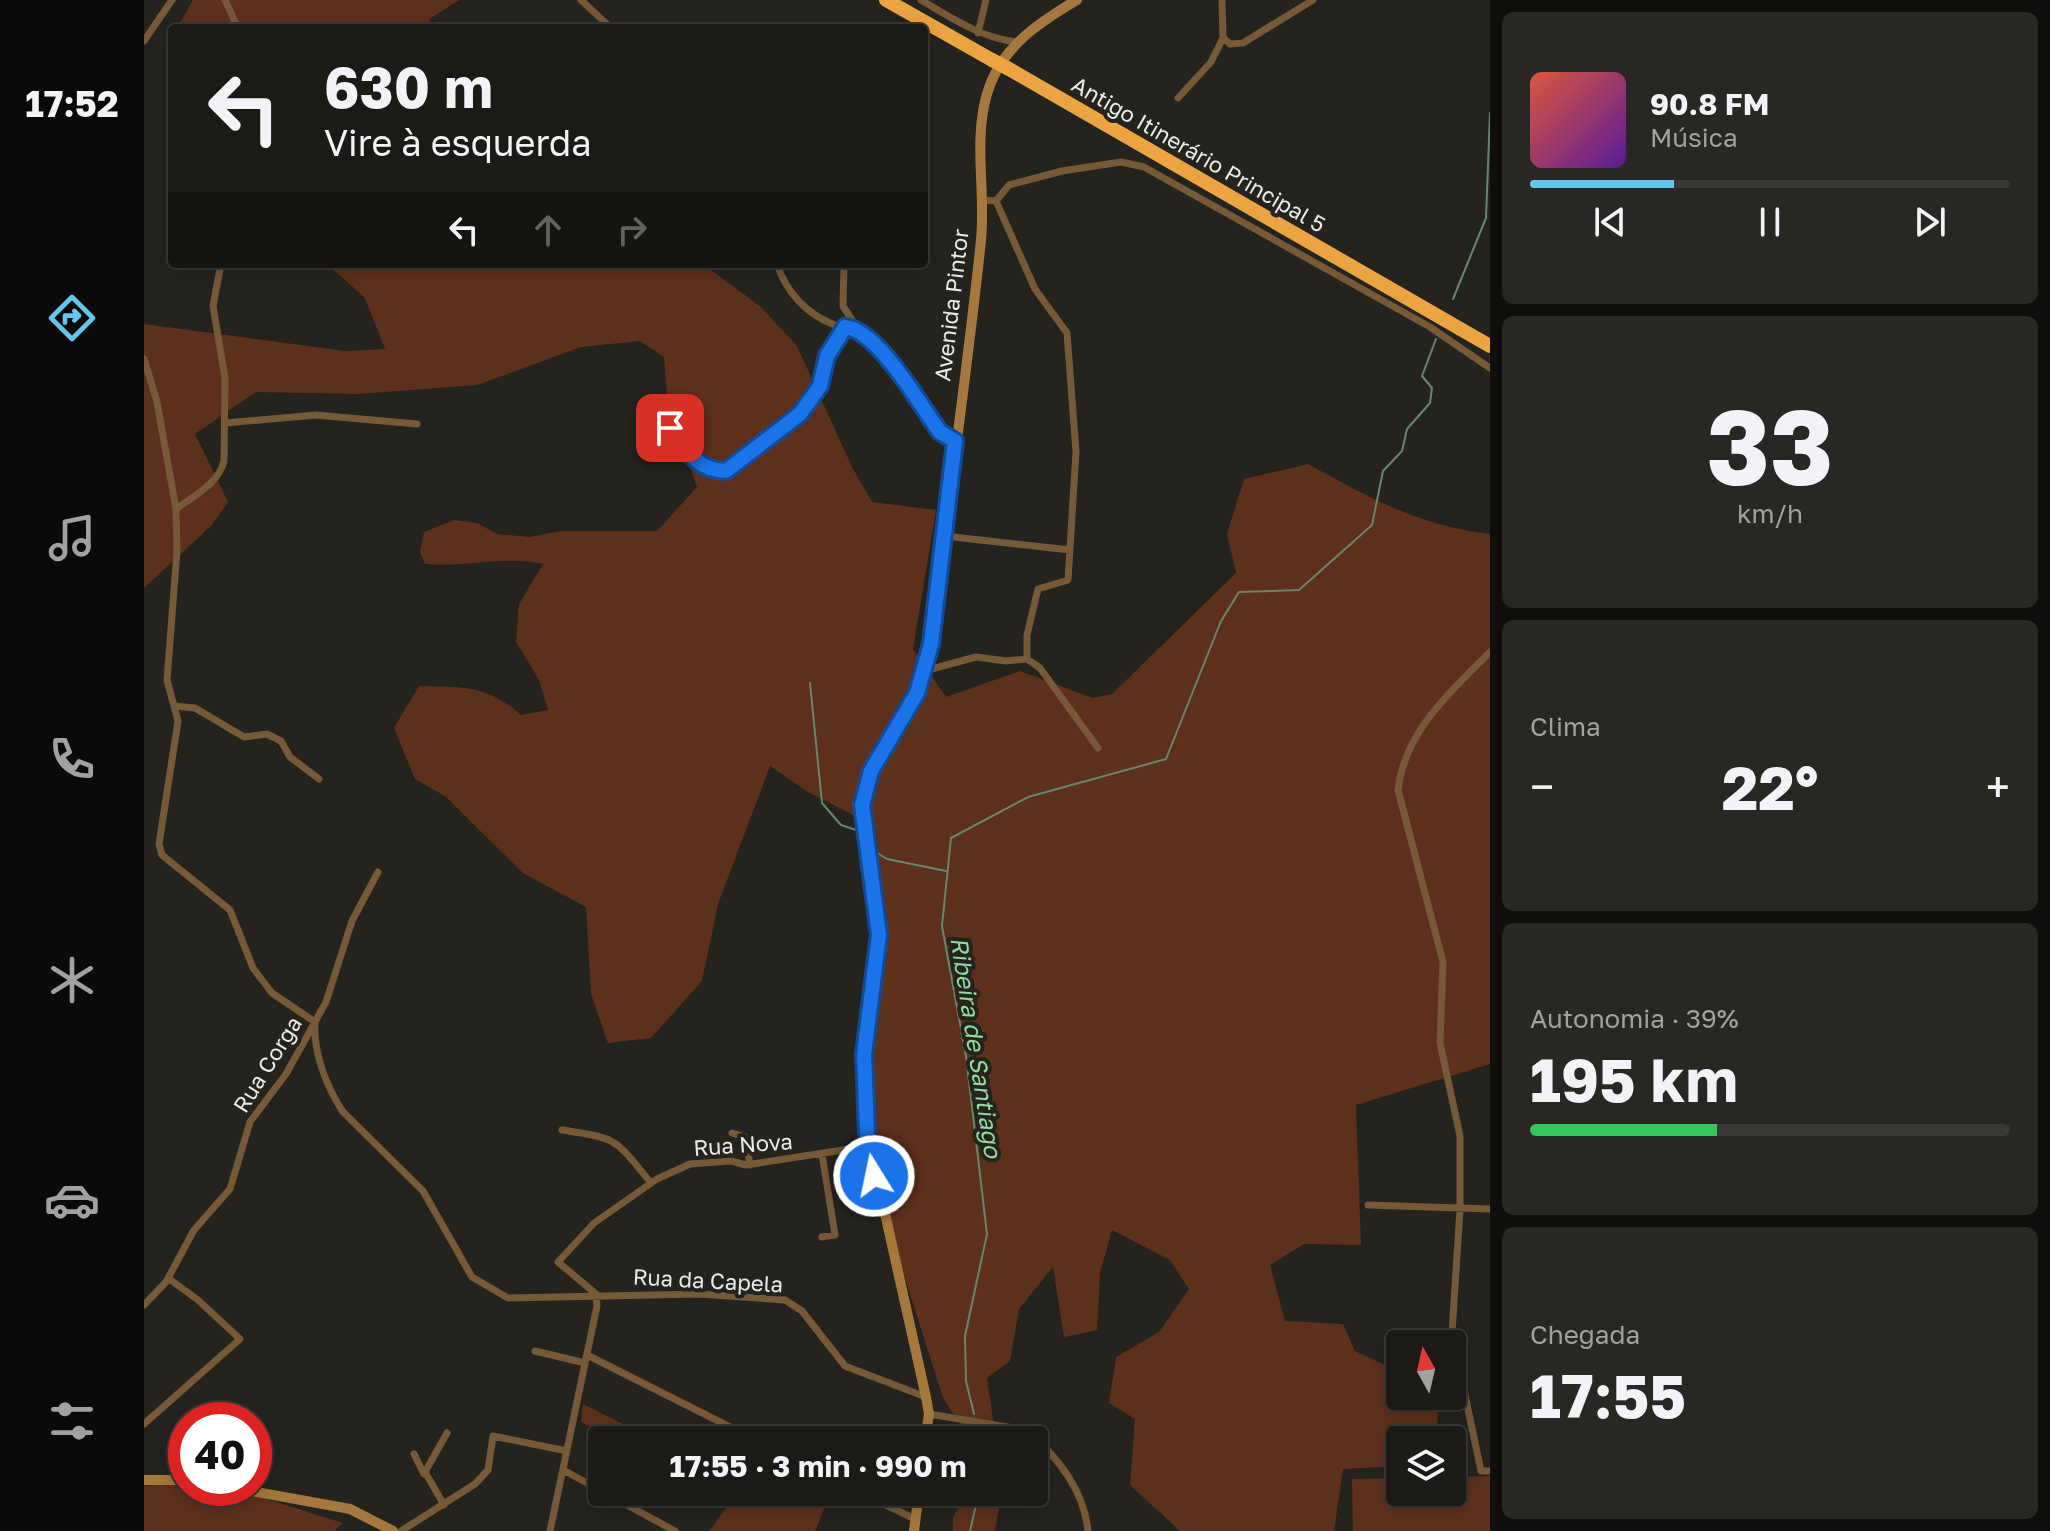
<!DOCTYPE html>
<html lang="pt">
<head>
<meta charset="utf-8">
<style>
  :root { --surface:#1b1a16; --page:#282723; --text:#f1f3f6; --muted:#a0a1a1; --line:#393835; --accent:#64c5ee }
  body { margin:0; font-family:"Golos Text",sans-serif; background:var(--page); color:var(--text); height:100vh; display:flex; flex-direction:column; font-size:30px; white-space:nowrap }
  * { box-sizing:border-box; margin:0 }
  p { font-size:26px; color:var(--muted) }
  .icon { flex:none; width:44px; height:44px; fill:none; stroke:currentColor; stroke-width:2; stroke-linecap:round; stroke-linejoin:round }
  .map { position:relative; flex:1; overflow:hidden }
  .panel { display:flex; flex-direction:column; gap:12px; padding:12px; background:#0f0e0c; width:560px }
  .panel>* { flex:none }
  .hud { position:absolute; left:24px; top:24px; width:760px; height:244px; border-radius:8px; box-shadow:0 4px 20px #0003,0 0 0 2px var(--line); background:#1b1a16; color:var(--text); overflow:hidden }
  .needle { width:52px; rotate:352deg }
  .buttons { position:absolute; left:1242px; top:1330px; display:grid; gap:16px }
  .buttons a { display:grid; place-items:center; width:80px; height:80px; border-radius:8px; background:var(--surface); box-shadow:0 4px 20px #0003,0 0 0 2px var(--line); font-size:40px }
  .speed { position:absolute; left:24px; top:1402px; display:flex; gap:16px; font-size:40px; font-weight:700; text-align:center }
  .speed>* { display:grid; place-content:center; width:104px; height:104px; border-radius:50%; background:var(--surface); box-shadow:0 4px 20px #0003,0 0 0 2px var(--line); line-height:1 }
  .speed .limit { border:12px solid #d22; background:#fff; color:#111 }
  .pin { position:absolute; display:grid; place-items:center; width:68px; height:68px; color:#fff; margin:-34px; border-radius:16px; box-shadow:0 4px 12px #0006 }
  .me { position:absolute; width:88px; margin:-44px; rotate:350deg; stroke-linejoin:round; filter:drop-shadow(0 0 6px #0008) }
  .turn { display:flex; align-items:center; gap:28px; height:168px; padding:0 24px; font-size:36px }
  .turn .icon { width:104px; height:104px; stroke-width:2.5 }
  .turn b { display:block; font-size:56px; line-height:68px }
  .lanes { display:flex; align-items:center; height:76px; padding:0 24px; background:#0003; justify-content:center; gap:40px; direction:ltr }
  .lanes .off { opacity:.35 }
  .big { font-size:60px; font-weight:700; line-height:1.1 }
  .panel .widget { flex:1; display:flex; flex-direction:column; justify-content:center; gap:12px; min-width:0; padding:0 28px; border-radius:12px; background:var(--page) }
  .panel .dial { align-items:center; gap:0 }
  .dial b { font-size:104px; line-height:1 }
  .song { display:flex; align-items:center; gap:24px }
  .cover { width:96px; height:96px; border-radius:12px; background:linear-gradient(135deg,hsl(10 70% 55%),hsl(270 70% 35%)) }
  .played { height:8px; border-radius:4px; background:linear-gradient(90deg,var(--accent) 30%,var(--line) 30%) }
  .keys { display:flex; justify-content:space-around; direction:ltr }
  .heat { display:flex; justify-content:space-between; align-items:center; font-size:44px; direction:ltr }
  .charge { height:12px; border-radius:6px; background:linear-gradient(90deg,#34c759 39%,var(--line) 0) }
  .trip { position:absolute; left:444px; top:1426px; width:460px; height:80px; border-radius:8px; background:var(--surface); box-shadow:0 4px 20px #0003,0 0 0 2px var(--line); font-weight:700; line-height:80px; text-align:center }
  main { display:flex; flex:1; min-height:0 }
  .dock { display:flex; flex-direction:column; width:144px; justify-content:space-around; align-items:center; background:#0b0a09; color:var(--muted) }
  .dock .icon { width:56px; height:56px }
  .dock .on { color:var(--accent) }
  .dock b { font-size:36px; color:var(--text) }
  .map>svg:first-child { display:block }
  .green { fill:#5d301c }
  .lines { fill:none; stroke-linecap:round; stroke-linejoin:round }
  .stream { stroke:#66876c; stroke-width:2 }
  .street { stroke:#765937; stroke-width:7 }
  .secondary { stroke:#a6783d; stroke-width:10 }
  .highway { stroke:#eca443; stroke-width:14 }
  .highway-bridge { stroke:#eca443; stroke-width:14 }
  .route-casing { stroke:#114b97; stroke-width:20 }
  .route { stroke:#1a73e8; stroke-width:14 }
  .labels { text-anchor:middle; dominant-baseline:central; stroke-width:8; stroke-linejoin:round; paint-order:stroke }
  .street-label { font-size:22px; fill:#eaeae6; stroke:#24231e }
  .water-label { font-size:24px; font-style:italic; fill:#91d99e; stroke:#24231e }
</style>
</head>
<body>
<main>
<nav class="dock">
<b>17:52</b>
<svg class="icon on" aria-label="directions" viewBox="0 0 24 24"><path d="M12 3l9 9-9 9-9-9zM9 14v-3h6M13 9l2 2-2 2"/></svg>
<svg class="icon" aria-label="music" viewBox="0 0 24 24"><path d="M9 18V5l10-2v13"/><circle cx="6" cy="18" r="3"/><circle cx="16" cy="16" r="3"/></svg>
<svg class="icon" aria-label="phone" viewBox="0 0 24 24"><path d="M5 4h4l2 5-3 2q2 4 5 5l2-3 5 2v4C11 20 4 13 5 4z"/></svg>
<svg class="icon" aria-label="climate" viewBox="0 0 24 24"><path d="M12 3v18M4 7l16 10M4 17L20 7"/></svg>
<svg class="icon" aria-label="car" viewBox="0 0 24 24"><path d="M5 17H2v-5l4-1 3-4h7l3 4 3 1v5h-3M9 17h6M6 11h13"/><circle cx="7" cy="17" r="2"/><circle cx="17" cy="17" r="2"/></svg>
<svg class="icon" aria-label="filters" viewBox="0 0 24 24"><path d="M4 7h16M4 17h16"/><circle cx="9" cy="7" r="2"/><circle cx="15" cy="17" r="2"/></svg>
</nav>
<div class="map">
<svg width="1346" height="1531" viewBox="0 0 1346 1531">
  <rect width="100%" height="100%" fill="#24231e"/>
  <path class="green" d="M49 0H315L287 18 281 28H33Z
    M183 264H559L617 307 653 346 708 467 728 502 792 510 769 649 802 697 876 671 949 698 968 694 1092 573 1083 534 1100 479 1164 464C1226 498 1275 526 1346 534V1064L1212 1105 1217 1245 1160 1244 1126 1265 1141 1321 1199 1324 1211 1351 1256 1372V1396H1281L1294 1408 1293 1440H1256V1466L1199 1469 1190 1531H1036L986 1485 991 1419 965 1403 972 1357 1015 1332 1045 1289 1026 1260 968 1230 956 1273 953 1330 920 1337 909 1267 875 1309 866 1361 843 1378 852 1440H826L799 1398 751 1247 737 1162 730 1139 725 1050 740 956V905L731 826 664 792 626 766 574 904 558 981 507 1038 464 1043 447 994 442 907 379 873 301 796 271 779 250 728 275 686C317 687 344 685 377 715L404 710 395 680 372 642 375 604 399 564C358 555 322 568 281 564L276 552 280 532 310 520 333 523 353 534 386 537 417 531H513L553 487 523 396 520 357 496 341 437 347 333 385 214 394 112 392 51 434 84 502 68 525 0 588V324L201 351 241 349 221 298Z
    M439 1404 511 1440H473L437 1422Z
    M1346 1476V1531H1209L1208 1479 1256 1478V1492H1308V1477Z
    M21 1484 42 1485V1488H88L199 1523 190 1531H0V1486Z
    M556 1492H575L604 1506 615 1492 645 1507 653 1492H687L671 1531H565L582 1508Z
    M822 1492H858L851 1531H809V1518Z"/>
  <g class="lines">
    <path class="stream" d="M1309 299 1342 218 1346 113
      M666 683 678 803 697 825 715 831
      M728 841 730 851 743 859 802 871
      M830 1414 822 1381 821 1336 843 1234 822 1056 798 926 807 838 884 797 1022 759 1077 621 1095 592 1155 590 1228 525 1239 471 1258 451 1263 429 1286 403 1288 388 1278 376 1292 339
      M833 1428 836 1440
      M826 1531 835 1492"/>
    <path class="street" d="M81 0 94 28
      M437 0 467 28
      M777 0C808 18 837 38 873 42
      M1078 0 1079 38 1086 44 1099 43 1169 0
      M834 33 842 0
      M0 41 28 0
      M1034 98 1067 62 1079 38
      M838 200 852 201 891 289 923 333 932 452 924 580 894 589 883 635V659
      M852 201 865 185 918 171 977 162 1000 167 1286 327 1346 368
      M633 264C642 292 663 315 691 325 706 332 716 328 729 341 755 367 774 403 796 432L811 441
      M700 264 699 306 713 328
      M0 359 13 402 32 509 33 551 23 680 34 721 15 844 18 855 86 910 109 968 128 993 171 1022
      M81 423 172 415 273 424
      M526 428C543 451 552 470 582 471L656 414 676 386 683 356 701 327
      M32 509C50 496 75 483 80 461L81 378 69 306 77 264
      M800 536 926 550
      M1346 652C1307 691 1260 732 1254 790L1299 962 1296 1043 1316 1136V1209L1308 1333 1337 1471H1346
      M780 671 832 657 862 661 883 659 896 668 954 748
      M30 706 51 708 100 737 123 734 137 741 146 757 175 779
      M171 1022C169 1052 182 1086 199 1112L279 1191 328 1277 364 1298 556 1294 641 1300 658 1311 701 1366 782 1397
      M418 1130C476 1139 470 1138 507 1183
      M588 1133 601 1137 606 1165
      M1224 1205 1346 1209
      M678 1237 691 1235 678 1154
      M452 1294 414 1262 450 1223 513 1179 546 1164 587 1161 602 1165 725 1146
      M0 1305 22 1282 50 1230 86 1189 106 1122 142 1074 182 1002 208 921 234 872
      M391 1351 441 1363
      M443 1355 612 1440
      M785 1414 882 1430C913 1456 940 1490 944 1531
      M0 1424 96 1339 54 1300 24 1278
      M270 1454 280 1474
      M419 1470 458 1491
      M459 1492 531 1531
      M715 1492 771 1519
      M300 1505 281 1472 303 1433
      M257 1531 331 1484 344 1470 349 1436 423 1451
      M406 1531 453 1306 452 1294"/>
    <path class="secondary" d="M781 1440 785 1414 782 1397 723 1133 720 1054 735 935 718 805 727 771 773 693 787 644C803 509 823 375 837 240 842 192 829 141 843 94 856 48 894 23 933 0
      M0 1480H42
      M91 1488 206 1509 249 1531
      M770 1531 775 1492"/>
    <path class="highway" d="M742 0 848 60
      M865 69 1346 346"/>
    <path class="highway-bridge" d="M848 60 865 69"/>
  </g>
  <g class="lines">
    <g class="route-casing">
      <path id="route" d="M526 428C543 451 552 470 582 471L656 414 676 386 683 356 701 327C734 330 776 405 796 432L811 441 787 644 773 693 727 771 718 805 735 935 720 1054 723 1133 730 1176"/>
    </g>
    <use href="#route" class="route"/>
  </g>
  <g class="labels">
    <g class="street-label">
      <text transform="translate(1055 154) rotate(30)">Antigo Itinerário Principal 5</text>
      <text transform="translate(807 305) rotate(-83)">Avenida Pintor</text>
      <text transform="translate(123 1064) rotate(-58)">Rua Corga</text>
      <text transform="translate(599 1144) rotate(-4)">Rua Nova</text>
      <text transform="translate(564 1280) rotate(3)">Rua da Capela</text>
    </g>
    <g class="water-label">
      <text transform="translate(833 1047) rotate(81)">Ribeira de Santiago</text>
    </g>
  </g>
</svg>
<div class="buttons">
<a><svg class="needle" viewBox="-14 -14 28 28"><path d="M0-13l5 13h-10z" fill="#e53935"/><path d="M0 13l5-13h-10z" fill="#a0a1a1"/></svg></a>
<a><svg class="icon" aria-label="layers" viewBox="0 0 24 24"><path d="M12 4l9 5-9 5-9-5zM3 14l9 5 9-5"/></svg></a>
</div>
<div class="speed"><div class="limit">40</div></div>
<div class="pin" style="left:526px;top:428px;background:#d93025"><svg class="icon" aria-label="arrive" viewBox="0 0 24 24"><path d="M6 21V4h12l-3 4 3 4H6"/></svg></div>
<svg class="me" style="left:730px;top:1176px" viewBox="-20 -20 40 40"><circle r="17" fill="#1a73e8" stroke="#fff" stroke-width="3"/><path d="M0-11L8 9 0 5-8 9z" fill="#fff"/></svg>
<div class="trip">17:55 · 3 min · 990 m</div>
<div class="hud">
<div class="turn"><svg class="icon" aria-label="left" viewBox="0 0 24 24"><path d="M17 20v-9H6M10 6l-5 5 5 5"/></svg><div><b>630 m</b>Vire à esquerda</div></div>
<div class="lanes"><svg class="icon" aria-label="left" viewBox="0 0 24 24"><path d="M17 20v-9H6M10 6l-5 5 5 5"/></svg><svg class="icon off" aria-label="ahead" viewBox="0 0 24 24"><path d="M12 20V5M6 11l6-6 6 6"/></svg><svg class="icon off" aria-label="right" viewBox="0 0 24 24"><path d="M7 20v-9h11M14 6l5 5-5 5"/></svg></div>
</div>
</div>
<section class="panel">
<div class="widget">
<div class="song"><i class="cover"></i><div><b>90.8 FM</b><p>Música</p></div></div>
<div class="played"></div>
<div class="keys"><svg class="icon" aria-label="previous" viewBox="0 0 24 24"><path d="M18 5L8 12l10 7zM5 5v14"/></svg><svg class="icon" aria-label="pause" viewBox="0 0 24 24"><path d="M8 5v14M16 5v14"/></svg><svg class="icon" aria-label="next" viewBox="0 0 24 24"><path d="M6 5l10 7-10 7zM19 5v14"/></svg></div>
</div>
<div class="widget dial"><b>33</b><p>km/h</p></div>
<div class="widget"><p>Clima</p>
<div class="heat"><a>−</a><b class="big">22°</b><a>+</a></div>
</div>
<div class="widget"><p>Autonomia · 39%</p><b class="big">195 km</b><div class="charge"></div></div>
<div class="widget"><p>Chegada</p><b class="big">17:55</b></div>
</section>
</main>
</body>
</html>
